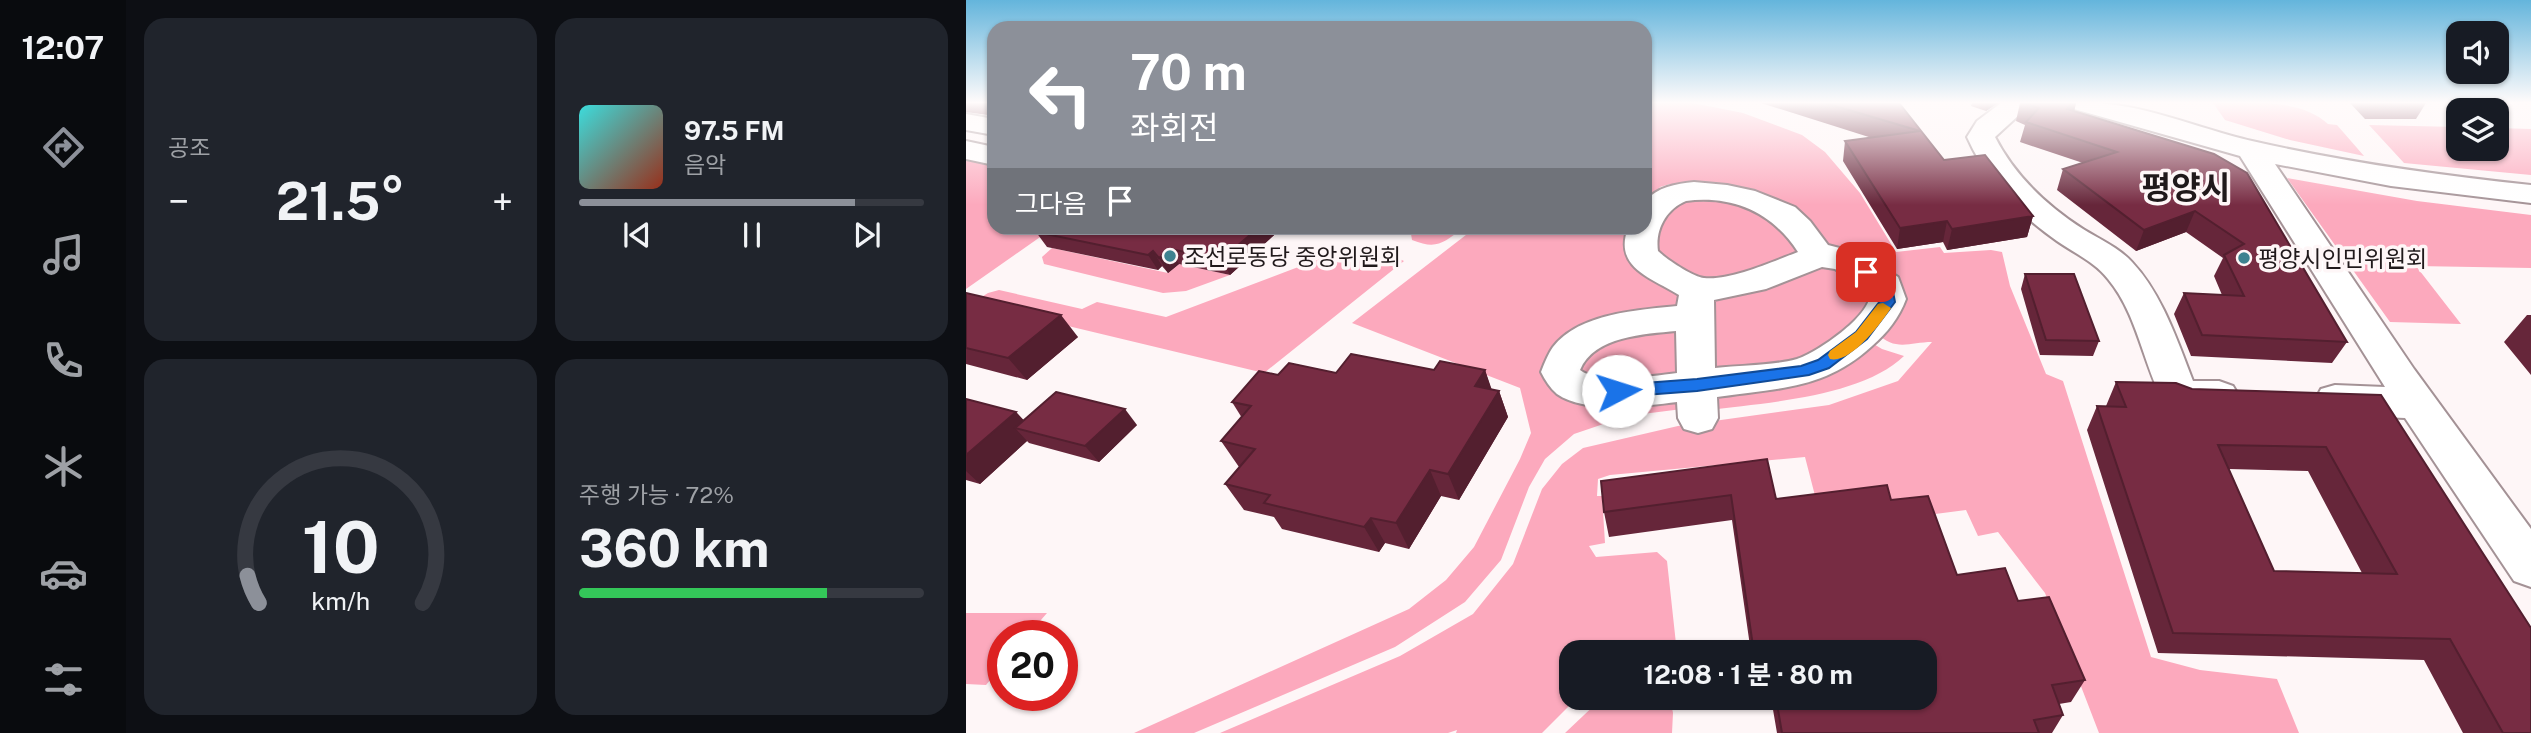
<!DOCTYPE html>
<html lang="ko">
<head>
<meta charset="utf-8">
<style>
  :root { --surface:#171b24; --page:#20242c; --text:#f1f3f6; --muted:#9ea1a6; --line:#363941; --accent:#8c9099 }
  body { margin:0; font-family:"Public Sans","Noto Sans KR",sans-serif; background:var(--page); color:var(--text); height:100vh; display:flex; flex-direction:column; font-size:26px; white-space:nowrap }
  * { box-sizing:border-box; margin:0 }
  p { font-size:23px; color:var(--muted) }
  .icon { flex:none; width:38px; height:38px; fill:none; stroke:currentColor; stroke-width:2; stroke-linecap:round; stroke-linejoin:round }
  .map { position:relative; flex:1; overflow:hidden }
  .drawer { display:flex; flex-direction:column; gap:18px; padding:18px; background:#0d0f14; width:840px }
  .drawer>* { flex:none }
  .hud { position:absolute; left:21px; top:21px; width:665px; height:214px; border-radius:21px; box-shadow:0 2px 5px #0004; background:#8c9099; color:#fff; overflow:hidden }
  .tools { position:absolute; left:1480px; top:21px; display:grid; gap:14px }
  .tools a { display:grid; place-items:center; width:63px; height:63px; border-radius:14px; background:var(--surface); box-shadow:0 2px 5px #0004; font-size:35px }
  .speed { position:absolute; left:21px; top:620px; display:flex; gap:14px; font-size:35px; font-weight:700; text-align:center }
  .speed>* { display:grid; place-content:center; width:91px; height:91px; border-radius:50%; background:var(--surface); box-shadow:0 2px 5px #0004; line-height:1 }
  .speed .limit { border:10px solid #d22; background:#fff; color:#111 }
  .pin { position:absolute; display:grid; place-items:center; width:60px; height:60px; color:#fff; margin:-30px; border-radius:14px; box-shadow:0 4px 10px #0006 }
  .me { position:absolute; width:77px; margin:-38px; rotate:85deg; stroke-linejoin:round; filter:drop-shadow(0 0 5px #0008) }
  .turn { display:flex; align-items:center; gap:24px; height:147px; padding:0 28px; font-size:32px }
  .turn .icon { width:91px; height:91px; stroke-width:2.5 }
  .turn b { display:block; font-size:49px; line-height:60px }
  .then { display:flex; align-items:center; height:66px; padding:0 28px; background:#0003; gap:14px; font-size:26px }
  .big { font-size:52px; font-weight:700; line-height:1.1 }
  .drawer .widget { flex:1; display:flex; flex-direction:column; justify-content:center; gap:10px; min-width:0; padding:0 24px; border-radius:21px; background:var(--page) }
  .drawer .dial { align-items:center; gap:0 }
  .dial svg { height:182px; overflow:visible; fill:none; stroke:var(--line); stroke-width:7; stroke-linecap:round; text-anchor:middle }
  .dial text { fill:var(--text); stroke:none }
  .song { display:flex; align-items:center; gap:21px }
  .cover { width:84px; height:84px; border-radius:10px; background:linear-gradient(135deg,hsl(180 70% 55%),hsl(10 70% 35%)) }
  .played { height:7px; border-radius:4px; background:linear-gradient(90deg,var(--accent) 80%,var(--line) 80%) }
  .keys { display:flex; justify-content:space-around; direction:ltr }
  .heat { display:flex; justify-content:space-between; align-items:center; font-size:38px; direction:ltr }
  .charge { height:10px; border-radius:5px; background:linear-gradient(90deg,#34c759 72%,var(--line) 0) }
  .drawer .tiles { flex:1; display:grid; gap:18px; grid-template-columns:repeat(2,1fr) }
  .trip { position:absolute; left:593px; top:640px; width:378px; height:70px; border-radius:21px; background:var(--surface); box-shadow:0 2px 5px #0004; font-weight:700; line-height:70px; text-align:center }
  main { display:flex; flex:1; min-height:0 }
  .tabs { display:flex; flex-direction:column; width:126px; justify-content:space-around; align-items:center; background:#090b0e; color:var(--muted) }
  .tabs .icon { width:49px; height:49px }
  .tabs .active { color:var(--accent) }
  .tabs b { font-size:32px; color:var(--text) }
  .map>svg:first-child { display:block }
  .green { fill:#fca9bd }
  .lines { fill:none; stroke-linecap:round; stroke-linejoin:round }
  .minor-casing { stroke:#a49296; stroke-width:4 }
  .minor { fill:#fff; fill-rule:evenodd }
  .wall { fill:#66263a; fill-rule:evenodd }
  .shaded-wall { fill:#531f2f }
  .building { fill:#772c43; stroke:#531f2f; stroke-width:2; fill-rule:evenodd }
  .route { fill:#1a73e8; stroke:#114b97; stroke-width:2 }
  .slow { fill:#f59e0b }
  .poi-dot { fill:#3d8290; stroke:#fef6f7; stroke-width:2.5 }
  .labels { text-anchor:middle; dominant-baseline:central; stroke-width:7; stroke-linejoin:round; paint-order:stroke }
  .poi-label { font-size:23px; fill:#20191b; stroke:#fef6f7; text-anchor:start }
  .far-town-label { font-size:32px; font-weight:bold; fill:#20191b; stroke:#fef6f7 }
</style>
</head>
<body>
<main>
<nav class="tabs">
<b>12:07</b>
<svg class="icon active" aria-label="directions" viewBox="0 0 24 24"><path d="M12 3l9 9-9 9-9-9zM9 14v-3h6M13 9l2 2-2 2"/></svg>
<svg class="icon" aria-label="music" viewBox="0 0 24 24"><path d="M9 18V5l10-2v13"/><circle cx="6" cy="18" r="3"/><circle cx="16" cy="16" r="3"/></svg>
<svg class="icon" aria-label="phone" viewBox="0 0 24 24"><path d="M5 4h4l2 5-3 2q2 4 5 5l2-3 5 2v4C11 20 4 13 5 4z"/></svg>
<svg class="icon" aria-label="climate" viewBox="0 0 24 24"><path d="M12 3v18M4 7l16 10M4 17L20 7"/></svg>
<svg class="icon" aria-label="car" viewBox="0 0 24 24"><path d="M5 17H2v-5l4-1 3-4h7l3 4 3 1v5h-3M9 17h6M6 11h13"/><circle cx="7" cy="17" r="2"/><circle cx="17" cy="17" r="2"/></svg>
<svg class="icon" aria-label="filters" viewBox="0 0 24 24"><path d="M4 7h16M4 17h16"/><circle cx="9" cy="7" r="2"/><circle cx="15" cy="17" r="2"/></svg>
</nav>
<section class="drawer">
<div class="tiles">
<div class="widget"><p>공조</p>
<div class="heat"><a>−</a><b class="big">21.5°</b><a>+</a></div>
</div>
<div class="widget">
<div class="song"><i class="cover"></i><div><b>97.5 FM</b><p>음악</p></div></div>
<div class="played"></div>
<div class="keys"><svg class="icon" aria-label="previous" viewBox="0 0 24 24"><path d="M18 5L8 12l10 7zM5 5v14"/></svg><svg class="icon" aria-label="pause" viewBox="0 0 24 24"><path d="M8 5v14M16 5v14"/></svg><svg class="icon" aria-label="next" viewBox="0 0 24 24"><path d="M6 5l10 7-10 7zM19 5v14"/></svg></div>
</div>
<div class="widget dial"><svg viewBox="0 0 100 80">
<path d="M14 69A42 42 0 1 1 86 69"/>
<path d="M14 69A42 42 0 0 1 9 57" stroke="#8c9099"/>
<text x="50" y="56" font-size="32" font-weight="700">10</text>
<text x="50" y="72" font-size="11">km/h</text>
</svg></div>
<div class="widget"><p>주행 가능 · 72%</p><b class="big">360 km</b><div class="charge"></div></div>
</div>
</section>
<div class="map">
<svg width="1565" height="733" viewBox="0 0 1565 733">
  <rect width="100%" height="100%" fill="#fef6f7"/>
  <path class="green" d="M679 103H727L777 113 836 135 859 152 894 193 930 252 974 247 978 253 1025 250 1036 252 1044 286 1080 374 1097 381 1185 657 1234 670 1311 679 1333 733H1133L1079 593 1032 532 1012 536 1000 510 923 520 854 515 839 457 644 475 632 479 631 496H636L639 543 623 546 630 557 691 552 701 561 711 653H606V698H611L576 733H490L491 730 482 733H254L434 656 507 614 547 564 576 489 596 464 617 448 712 426 863 405 932 381 966 342C944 342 929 352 911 333L932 298 865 247 756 187 704 184 694 187 679 209Z
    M1247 103C1282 103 1335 98 1362 124L1371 125 1398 156 1324 140 1259 120Z
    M1403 125 1493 127V149H1531V128L1565 129V175L1438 163Z
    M0 150 28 156V228H87L0 289Z
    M1321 178 1451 201 1565 215V268L1450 266 1495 324 1424 322Z
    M748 197 786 205 840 247 799 273 738 282 694 259 682 240 713 198Z
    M444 228H497C477 243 471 250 446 240Z
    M509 228H670L660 246V255L716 286 719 312 678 319 584 374 722 389 724 408 661 416 608 434 579 459 563 487 535 560 499 602 429 647 228 733H168L443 609 480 580 508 547 554 459 565 433 554 388 386 323Z
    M404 246 438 261 298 373 6 303 22 293 33 290 116 309 131 302 200 317 385 247Z
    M86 248 202 273 213 264 264 275 220 291 197 293 78 264 76 257Z
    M875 262 918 297 849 361 746 376 742 299 832 269Z
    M721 321 719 373 690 380H608L612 348Z
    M901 340 916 349 938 356C896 397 798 403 742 410L741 388Z
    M0 613H81L62 635H37V665L20 685 0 684Z
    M636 698H704L707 713 706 733H599Z"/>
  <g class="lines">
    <g class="minor-casing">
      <path id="minor" d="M1035 103H1066L1029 137C1049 176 1080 205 1117 229 1133 239 1152 247 1166 262 1196 294 1211 340 1227 381H1253L1267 386 1273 396 1267 406C1245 413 1221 412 1199 405 1177 365 1172 315 1142 279 1129 262 1108 253 1091 241 1052 214 1020 180 1001 137L1011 121Z
        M1104 103C1166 98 1226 127 1286 141 1378 162 1471 175 1565 185V203L1425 186 1309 164 1448 369 1565 529V587L1548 581 1439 418 1369 415 1355 411 1349 400 1355 389 1369 385 1419 387 1274 156 1108 109Z
        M0 114 28 119V135L0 130Z
        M0 141 28 147V165L0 159Z
        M728 182 761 185 789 191 829 207 844 221 862 245 893 253 932 277 940 299C933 318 921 333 906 346 858 390 812 388 751 397L752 418 746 429 732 433 718 429 712 418 711 402C678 406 620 414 591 394 584 388 579 380 575 372 578 364 582 354 587 347 613 313 673 310 711 306L713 295C686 278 647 268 662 228H679V201C692 187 709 184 728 182ZM720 201C767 195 807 213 832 252 808 261 764 281 738 278 727 277 700 259 692 251 689 230 700 209 720 201ZM856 267 869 269 904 291C908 314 852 352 831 359 806 366 776 365 749 368L748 300 800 289ZM710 331 711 373C687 376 633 385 614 370 628 336 679 334 710 331Z"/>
    </g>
    <use href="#minor" class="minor"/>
  </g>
  <path class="wall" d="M0 103H28V124L22 115 0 112Z
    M795 103H933L978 160 1067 216 1061 237 981 250 977 242 931 249 877 161 879 141 906 138Z
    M1006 103H1032L1020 111 1005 106Z
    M1054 103H1110L1108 111 1248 154 1381 342 1366 363 1225 356 1208 314 1218 293 1256 295 1248 276 1257 258 1220 232 1170 251 1091 190 1097 169 1117 163 1054 142 1059 125 1050 121Z
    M1384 103H1460L1450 119H1399Z
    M316 228 264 275 213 264 202 273 196 266 192 270 81 247 70 232Z
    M1059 274 1133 341 1127 356 1074 355 1055 289Z
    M0 293 112 337 61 380 0 364Z
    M1561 315H1565V375L1538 342Z
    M468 370H519L525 389 533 391 542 417 493 500 475 496 443 549 419 543 413 552 316 529 308 517 278 510 259 484 273 467 255 441 276 418 266 402 312 375Z
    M1150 382 1226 389 1415 395 1565 733H1497L1458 660 1192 653 1121 430 1131 406H1140ZM1263 469 1342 471 1396 573 1308 571Z
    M0 399 50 412 57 420 171 425 133 462 63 443 61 441 14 484 0 480Z
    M635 481 810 499 925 500 991 575 1052 601 1119 680 1105 702 1093 704 1097 715 1086 733H811L805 698H959V653H785L766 520 643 537 638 512Z"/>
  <path class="shaded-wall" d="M1021 103H1032L1020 111Z
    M1106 103H1110L1108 112 1101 109Z
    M1229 211 1220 232 1170 251 1178 230Z
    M1067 216 1061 237 981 250 986 229Z
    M981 221 977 242 931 249 934 228Z
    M292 228H316L264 275 256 259Z
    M204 249 213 264 202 273 193 258Z
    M187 251 196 266 192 270 182 255Z
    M95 315 112 337 61 380 42 358Z
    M519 370 528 396 509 386Z
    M533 391 542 417 493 500 482 474Z
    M159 409 171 425 133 462 119 446Z
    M50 412 70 433 49 428 61 441 14 484 0 471V455Z
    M464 470 475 496 443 549 430 523Z
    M405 518 419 543 413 552 398 527Z"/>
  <path class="building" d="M19 103H28V114L21 113Z
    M859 103H933L978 160 1019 155 1067 216 986 229 981 221 934 228 879 141 954 131Z
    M1057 103H1106L1101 109 1248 154 1281 173 1381 342 1236 335 1218 293 1278 296 1258 255 1278 244 1229 211 1178 230 1097 169 1151 152 1060 122 1073 108Z
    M75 228H292L256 259 204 249 193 258 187 251 182 255 70 232Z
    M1059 274H1108L1133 341 1080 340Z
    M0 293 95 315 42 358 0 348Z
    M385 354 468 370 474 361 519 370 509 386 533 391 482 474 464 470 430 523 405 518 398 527 298 503 304 495 259 484 289 449 255 441 285 406 266 402 293 371 312 375 323 363 370 373Z
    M1150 382 1210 383 1226 389 1415 395 1565 628V733H1537L1484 639 1207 633 1131 406 1160 407ZM1252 445 1360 447 1431 574 1308 571Z
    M90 392 159 409 119 446 49 428Z
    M0 399 50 412 0 455Z
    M801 459 810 499 921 485 925 500 962 496 991 575 1039 568 1052 601 1083 597 1119 680 1086 685 1097 715 1068 720 1073 733H816L810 698H959V653H788L765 495 638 512 635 481Z"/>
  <linearGradient id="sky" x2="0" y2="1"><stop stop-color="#64b5dc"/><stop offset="0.5" stop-color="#fffbfb"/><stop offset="1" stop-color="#fffbfb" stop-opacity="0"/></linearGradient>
  <rect width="1565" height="205" fill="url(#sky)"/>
  <path class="route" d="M900 268 925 282 929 302 901 339 863 368 843 375 731 391 652 397 644 391 652 385 731 379 835 366 852 360 890 332 914 301 913 287 893 272Z"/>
  <path class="slow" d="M917 303 925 308C915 323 885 364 864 359L862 355 864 351 890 332 912 304Z"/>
  <g class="poi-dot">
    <circle cx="204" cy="256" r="7"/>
    <circle cx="1278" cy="258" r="7"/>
  </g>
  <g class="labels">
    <g class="poi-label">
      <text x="218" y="256">조선로동당 중앙위원회</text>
      <text x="1292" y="258">평양시인민위원회</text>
    </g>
    <g class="far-town-label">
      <text x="1220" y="187">평양시</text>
    </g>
  </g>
</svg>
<div class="tools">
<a><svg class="icon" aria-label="sound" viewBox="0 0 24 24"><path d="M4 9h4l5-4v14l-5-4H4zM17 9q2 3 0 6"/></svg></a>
<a><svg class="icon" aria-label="layers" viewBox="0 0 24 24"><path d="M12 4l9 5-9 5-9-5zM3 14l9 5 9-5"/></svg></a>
</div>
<div class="speed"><div class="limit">20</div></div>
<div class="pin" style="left:900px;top:272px;background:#d93025"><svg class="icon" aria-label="arrive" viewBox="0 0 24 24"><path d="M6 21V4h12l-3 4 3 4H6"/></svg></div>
<svg class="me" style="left:652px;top:391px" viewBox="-20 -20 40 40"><circle r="19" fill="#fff"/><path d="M0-13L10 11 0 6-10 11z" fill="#1a73e8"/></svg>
<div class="trip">12:08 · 1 분 · 80 m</div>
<div class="hud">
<div class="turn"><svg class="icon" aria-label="left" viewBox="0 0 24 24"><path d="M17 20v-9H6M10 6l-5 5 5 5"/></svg><div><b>70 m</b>좌회전</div></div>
<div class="then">그다음<svg class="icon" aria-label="arrive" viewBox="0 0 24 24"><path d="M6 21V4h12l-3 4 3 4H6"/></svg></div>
</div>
</div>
</main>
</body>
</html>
